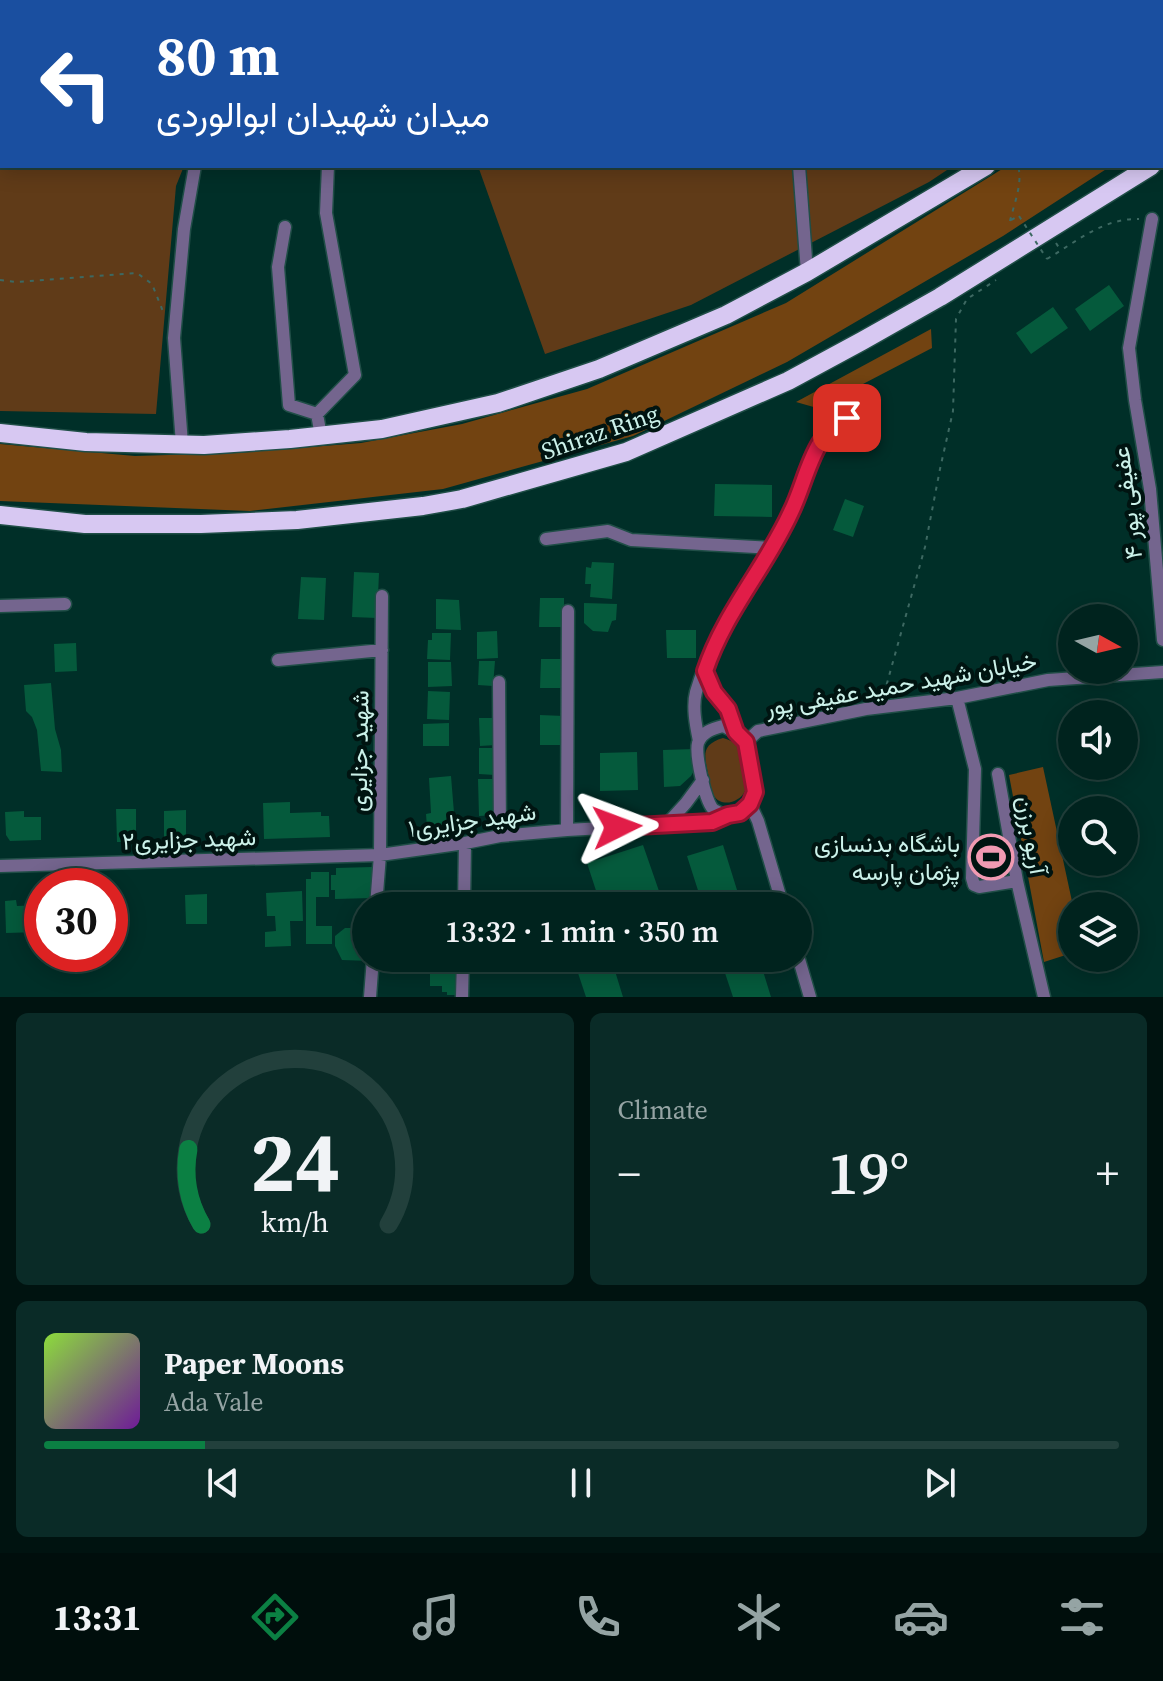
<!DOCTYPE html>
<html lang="en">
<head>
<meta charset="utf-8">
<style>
  :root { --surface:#00231e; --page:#0a2b27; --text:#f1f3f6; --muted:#95a4a4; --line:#22403c; --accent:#0b8043 }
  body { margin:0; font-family:"Source Serif 4",Vazirmatn,serif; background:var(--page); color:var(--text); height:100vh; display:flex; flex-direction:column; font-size:30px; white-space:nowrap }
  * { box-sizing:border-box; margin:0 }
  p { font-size:26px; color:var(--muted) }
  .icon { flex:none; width:44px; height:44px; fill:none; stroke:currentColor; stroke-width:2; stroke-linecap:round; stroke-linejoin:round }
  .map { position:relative; height:997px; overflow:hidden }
  .side { display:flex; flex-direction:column; gap:16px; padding:16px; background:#001310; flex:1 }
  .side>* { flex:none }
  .guide { position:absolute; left:0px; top:0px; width:1164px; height:168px; box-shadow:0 4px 20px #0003,0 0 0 2px var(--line); background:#1a4fa0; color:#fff; overflow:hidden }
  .needle { width:52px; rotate:98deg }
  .buttons { position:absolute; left:1058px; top:604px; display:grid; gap:16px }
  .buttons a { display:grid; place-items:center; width:80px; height:80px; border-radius:50%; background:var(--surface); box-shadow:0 4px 20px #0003,0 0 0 2px var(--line); font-size:40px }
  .speed { position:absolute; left:24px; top:868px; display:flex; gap:16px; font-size:40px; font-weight:700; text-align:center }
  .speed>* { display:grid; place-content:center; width:104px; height:104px; border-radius:50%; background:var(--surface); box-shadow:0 4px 20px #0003,0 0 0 2px var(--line); line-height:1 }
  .speed .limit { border:12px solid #d22; background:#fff; color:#111 }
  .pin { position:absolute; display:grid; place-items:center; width:68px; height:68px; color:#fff; margin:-34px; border-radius:16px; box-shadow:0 4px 12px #0006 }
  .me { position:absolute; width:88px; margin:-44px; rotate:87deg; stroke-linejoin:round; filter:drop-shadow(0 0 6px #0008) }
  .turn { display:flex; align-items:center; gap:28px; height:168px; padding:0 24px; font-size:36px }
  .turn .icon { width:104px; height:104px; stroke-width:2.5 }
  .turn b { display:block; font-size:56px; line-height:68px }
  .big { font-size:60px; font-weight:600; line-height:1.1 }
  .side .card { flex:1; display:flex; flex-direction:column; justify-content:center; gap:12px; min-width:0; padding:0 28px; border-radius:12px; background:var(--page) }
  .side .dial { align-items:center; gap:0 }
  .dial svg { height:208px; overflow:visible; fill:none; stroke:var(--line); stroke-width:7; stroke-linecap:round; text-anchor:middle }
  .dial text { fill:var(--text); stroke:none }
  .song { display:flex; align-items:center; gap:24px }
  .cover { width:96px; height:96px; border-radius:12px; background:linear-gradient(135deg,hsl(90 70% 55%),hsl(280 70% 35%)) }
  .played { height:8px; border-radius:4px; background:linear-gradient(90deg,var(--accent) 15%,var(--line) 15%) }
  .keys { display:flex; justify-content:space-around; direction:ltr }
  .heat { display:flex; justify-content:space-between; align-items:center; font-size:44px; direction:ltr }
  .side .tiles { flex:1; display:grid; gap:16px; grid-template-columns:1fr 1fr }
  .card:last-child { grid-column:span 2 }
  .trip { position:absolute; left:352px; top:892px; width:460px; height:80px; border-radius:40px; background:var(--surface); box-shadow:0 4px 20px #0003,0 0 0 2px var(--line); font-weight:600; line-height:80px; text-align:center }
  .menu { display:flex; height:128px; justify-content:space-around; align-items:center; background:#000e0c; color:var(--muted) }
  .menu .icon { width:56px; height:56px }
  .menu .selected { color:var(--accent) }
  .menu b { font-size:36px; color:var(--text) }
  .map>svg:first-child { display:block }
  .green { fill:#603b18 }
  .forest { fill:#724311 }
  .building { fill:#055a3c }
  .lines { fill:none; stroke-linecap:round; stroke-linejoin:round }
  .minor-casing { stroke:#204e47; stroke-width:15 }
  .highway-casing { stroke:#204e47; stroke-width:21 }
  .path { stroke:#3d6962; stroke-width:2; stroke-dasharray:4 6; stroke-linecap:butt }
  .minor { stroke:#74658e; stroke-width:12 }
  .highway { stroke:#d7c8f2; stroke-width:18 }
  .path-bridge { stroke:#3d6962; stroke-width:2; stroke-dasharray:4 6; stroke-linecap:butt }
  .route-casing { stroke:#92132f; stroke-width:20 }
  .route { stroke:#e11d48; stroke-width:14 }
  .labels { text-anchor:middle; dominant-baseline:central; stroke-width:8; stroke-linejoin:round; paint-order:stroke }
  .street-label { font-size:24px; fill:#cbf1e9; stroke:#001411 }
  .poi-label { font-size:24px; fill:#cbf1e9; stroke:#001411; text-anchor:end }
</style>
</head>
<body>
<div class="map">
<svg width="1163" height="997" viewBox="0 0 1163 997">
  <rect width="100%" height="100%" fill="#002f28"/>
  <path class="green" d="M0 0H239V2H2V166H184L176 186 156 414 0 411Z
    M381 0H1163V25L1162 2H381Z
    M478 166H953L929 182 691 305 545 354Z
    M723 738C729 740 736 742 739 748 743 754 748 784 745 791 740 802 722 808 714 796 711 791 710 783 709 778 705 758 699 745 723 738Z"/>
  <path class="forest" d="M1007 166H1111L1003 236 787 362 633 436 443 489 250 511 0 501V444L135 456 236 453 361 443 462 424 587 389 786 303Z
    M931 329 932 348 817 408 796 402Z
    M1043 767 1073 906H1072V953L1044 962 1009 775Z"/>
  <path class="building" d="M1109 285 1124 306 1090 331 1075 309Z
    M1053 307 1068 328 1031 354 1016 333Z
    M715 484 772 485V517L714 516Z
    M845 499 864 506 853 537 833 530Z
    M592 562 614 563 612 599 590 597 591 584H585L586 567 591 568Z
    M354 572 379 573 377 618 352 617Z
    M301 577 326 578 324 620 298 619Z
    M540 598H564V627H539Z
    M436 599 459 600 461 630 436 629Z
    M584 603 617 604 616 620 612 621 608 632 593 631 584 623Z
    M666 630H696V658H667Z
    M497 631 498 658 477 659V632Z
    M432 633H451L450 660 427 659 428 640H432Z
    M76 643 77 671 55 672 54 644Z
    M541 659H565V688H540Z
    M479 661H495L493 686 478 685Z
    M428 662H451L452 686 428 687Z
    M51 683 55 729 61 750 62 772 41 771 37 730 32 717 26 711 24 685Z
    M428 691 450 692 449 720 427 719Z
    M540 715 564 716V745H540Z
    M479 718H495L496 745 480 746Z
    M449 723V746H423V724Z
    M479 748H496L495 775 479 774Z
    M695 749 696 767 691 776 680 786 664 787 663 750Z
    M637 752 638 790 600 791V753Z
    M451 776 455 825 427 827 426 814 431 813 429 778Z
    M478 779H496L497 815 479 816Z
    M290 802V813L321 812V816H329L330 837 264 839 263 803Z
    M116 809H136V842H117Z
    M186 810V843L164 844V811Z
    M24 811V817H41V840L10 841 6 835 5 812Z
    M643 845 659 891 647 895 648 898 641 901 643 906H601L587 863Z
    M723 845 742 906H703L687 856Z
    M1003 845 1006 865 978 868 977 849Z
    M372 867V898L335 899V890H331V875H336V868Z
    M311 872H329V897H316V926H332V944H306V879H311Z
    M302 891 303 921H290L291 946 265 947V932L276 931 275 916H267L266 893Z
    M207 894V924H186L185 895Z
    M16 900 17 906 39 905 40 932 6 933 5 901Z
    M345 928H361L366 931V958H371V961L342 960 335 946V936Z
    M430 958H459V995H447V992H442V986H430Z
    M573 958H611L623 997H586Z
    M720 958H759L771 997H733Z"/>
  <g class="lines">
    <g class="minor-casing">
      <path id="minor" d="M787 0V2
        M799 166 807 272
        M1152 219 1129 348 1135 400 1150 489 1163 640
        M285 227 278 267 289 405 317 414 321 436
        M317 414 355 375 326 213 328 166
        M182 444 174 338 184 229 195 166
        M546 539 608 531 631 540 772 548
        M0 606 65 604
        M278 660 382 650
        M705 671 714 692 728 709 736 732
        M499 682 500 836
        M957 698 975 769 972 878 974 885 979 887 1017 881
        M723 726C731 730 738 732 744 739 750 748 756 791 751 800 744 813 727 819 714 810 705 803 695 754 698 743 702 732 712 729 723 726Z
        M699 741C696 726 692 707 696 692 715 625 764 574 792 511 802 489 807 463 820 443 827 432 835 424 847 418
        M746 742 758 731 866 709 957 698 1048 680 1163 672
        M998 774 1017 881 1044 997
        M750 804 758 821 783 906
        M667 824 686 803 703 780
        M567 830 568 611
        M0 866 380 855 465 843 500 836 567 830 712 822 728 815
        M376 906 380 855 382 596
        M464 906 465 843
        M798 956 810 997
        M370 997 373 958
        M462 997 463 958"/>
    </g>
    <g class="highway-casing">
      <path id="highway" d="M1162 57 1163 56
        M1162 159H1163
        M0 433 86 442 204 445 290 439 382 429 498 403 599 369 726 315 807 272 986 166
        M0 515 85 524H201L297 520 423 506 462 499 626 452 788 381 862 341 940 297 1151 166"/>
    </g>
    <path class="path" d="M947 0V2
      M1011 220 1019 216
      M1010 221C1014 204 1023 183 1018 166
      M1056 243 1061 251
      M1047 259C1076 242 1103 218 1139 219
      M0 280 16 282 137 273 152 284 164 314
      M884 694 925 547 940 469 953 411 956 319 967 299 996 280"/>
    <use href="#minor" class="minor"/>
    <use href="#highway" class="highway"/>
    <path class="path-bridge" d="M1019 216 1047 259"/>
  </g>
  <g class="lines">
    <g class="route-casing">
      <path id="route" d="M617 827 712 822 728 815 740 813 750 804 755 792 746 742 736 732 728 709 714 692 705 671C724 613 766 567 791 512 802 490 807 464 820 443 827 432 835 424 847 418"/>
    </g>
    <use href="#route" class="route"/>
  </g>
  <defs>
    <g id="stadium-ring" transform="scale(2.3)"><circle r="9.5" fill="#001411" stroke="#f19ab2" stroke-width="1.5"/><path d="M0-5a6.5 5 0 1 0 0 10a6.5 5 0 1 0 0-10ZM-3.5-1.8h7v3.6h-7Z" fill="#f19ab2"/></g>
  </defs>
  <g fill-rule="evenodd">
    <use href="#stadium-ring" x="991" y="857"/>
  </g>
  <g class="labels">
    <g class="street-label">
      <text transform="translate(600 432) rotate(-19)">Shiraz Ring</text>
      <text transform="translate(1127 503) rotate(-97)">عفیفی پور ۴</text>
      <text transform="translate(901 684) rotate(-10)">خیابان شهید حمید عفیفی پور</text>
      <text transform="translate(359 751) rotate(-89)">شهید جزایری</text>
      <text transform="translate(472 820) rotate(-8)">شهید جزایری۱</text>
      <text transform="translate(1032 835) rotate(80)">آریو برزن</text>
      <text transform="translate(189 839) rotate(-2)">شهید جزایری۲</text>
    </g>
    <g class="poi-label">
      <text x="960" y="843">باشگاه بدنسازی<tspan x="960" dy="28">پژمان پارسه</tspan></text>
    </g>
  </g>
</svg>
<div class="buttons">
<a><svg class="needle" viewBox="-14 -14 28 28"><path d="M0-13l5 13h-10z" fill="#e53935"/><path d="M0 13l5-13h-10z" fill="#95a4a4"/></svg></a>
<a><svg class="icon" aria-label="sound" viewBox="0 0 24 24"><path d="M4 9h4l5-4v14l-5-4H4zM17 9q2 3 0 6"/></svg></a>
<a><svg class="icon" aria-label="search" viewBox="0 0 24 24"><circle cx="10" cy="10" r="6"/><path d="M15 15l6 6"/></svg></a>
<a><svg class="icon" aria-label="layers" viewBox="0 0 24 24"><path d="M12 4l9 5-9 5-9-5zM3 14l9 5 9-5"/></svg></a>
</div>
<div class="speed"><div class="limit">30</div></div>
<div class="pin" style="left:847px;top:418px;background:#d93025"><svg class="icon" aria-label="arrive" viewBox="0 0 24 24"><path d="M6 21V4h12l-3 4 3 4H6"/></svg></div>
<svg class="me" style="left:617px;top:827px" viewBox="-20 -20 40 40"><path d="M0-17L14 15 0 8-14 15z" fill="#e11d48" stroke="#fff" stroke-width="4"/></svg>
<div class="trip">13:32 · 1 min · 350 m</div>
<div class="guide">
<div class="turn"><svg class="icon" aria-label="left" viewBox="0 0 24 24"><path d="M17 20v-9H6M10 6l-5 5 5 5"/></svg><div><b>80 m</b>میدان شهیدان ابوالوردی</div></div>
</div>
</div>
<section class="side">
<div class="tiles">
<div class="card dial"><svg viewBox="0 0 100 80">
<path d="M14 69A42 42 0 1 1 86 69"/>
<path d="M14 69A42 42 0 0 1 9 40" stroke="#0b8043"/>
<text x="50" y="56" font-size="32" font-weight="700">24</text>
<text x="50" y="72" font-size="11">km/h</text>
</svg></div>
<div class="card"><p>Climate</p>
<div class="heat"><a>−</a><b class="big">19°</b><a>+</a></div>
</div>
<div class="card">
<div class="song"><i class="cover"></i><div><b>Paper Moons</b><p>Ada Vale</p></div></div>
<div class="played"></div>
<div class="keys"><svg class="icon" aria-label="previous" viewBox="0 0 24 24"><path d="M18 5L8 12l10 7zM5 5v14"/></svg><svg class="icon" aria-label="pause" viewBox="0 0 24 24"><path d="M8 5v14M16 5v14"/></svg><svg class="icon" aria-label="next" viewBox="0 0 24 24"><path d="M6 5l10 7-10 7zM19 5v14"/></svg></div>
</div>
</div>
</section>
<nav class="menu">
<b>13:31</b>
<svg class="icon selected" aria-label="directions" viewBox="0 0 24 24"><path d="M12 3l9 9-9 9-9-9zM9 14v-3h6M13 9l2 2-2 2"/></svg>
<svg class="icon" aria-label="music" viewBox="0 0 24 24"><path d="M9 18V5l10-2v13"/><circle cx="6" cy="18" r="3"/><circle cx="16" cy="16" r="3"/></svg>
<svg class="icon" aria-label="phone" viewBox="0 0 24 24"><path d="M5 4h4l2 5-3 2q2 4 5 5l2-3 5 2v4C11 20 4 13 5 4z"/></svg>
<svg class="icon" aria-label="climate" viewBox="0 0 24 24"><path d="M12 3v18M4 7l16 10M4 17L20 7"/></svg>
<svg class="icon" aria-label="car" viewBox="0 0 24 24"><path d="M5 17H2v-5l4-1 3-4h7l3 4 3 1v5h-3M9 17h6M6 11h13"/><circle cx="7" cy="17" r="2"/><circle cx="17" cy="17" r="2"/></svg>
<svg class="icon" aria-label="filters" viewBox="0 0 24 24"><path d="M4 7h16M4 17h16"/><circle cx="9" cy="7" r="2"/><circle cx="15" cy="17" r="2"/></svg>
</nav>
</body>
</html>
